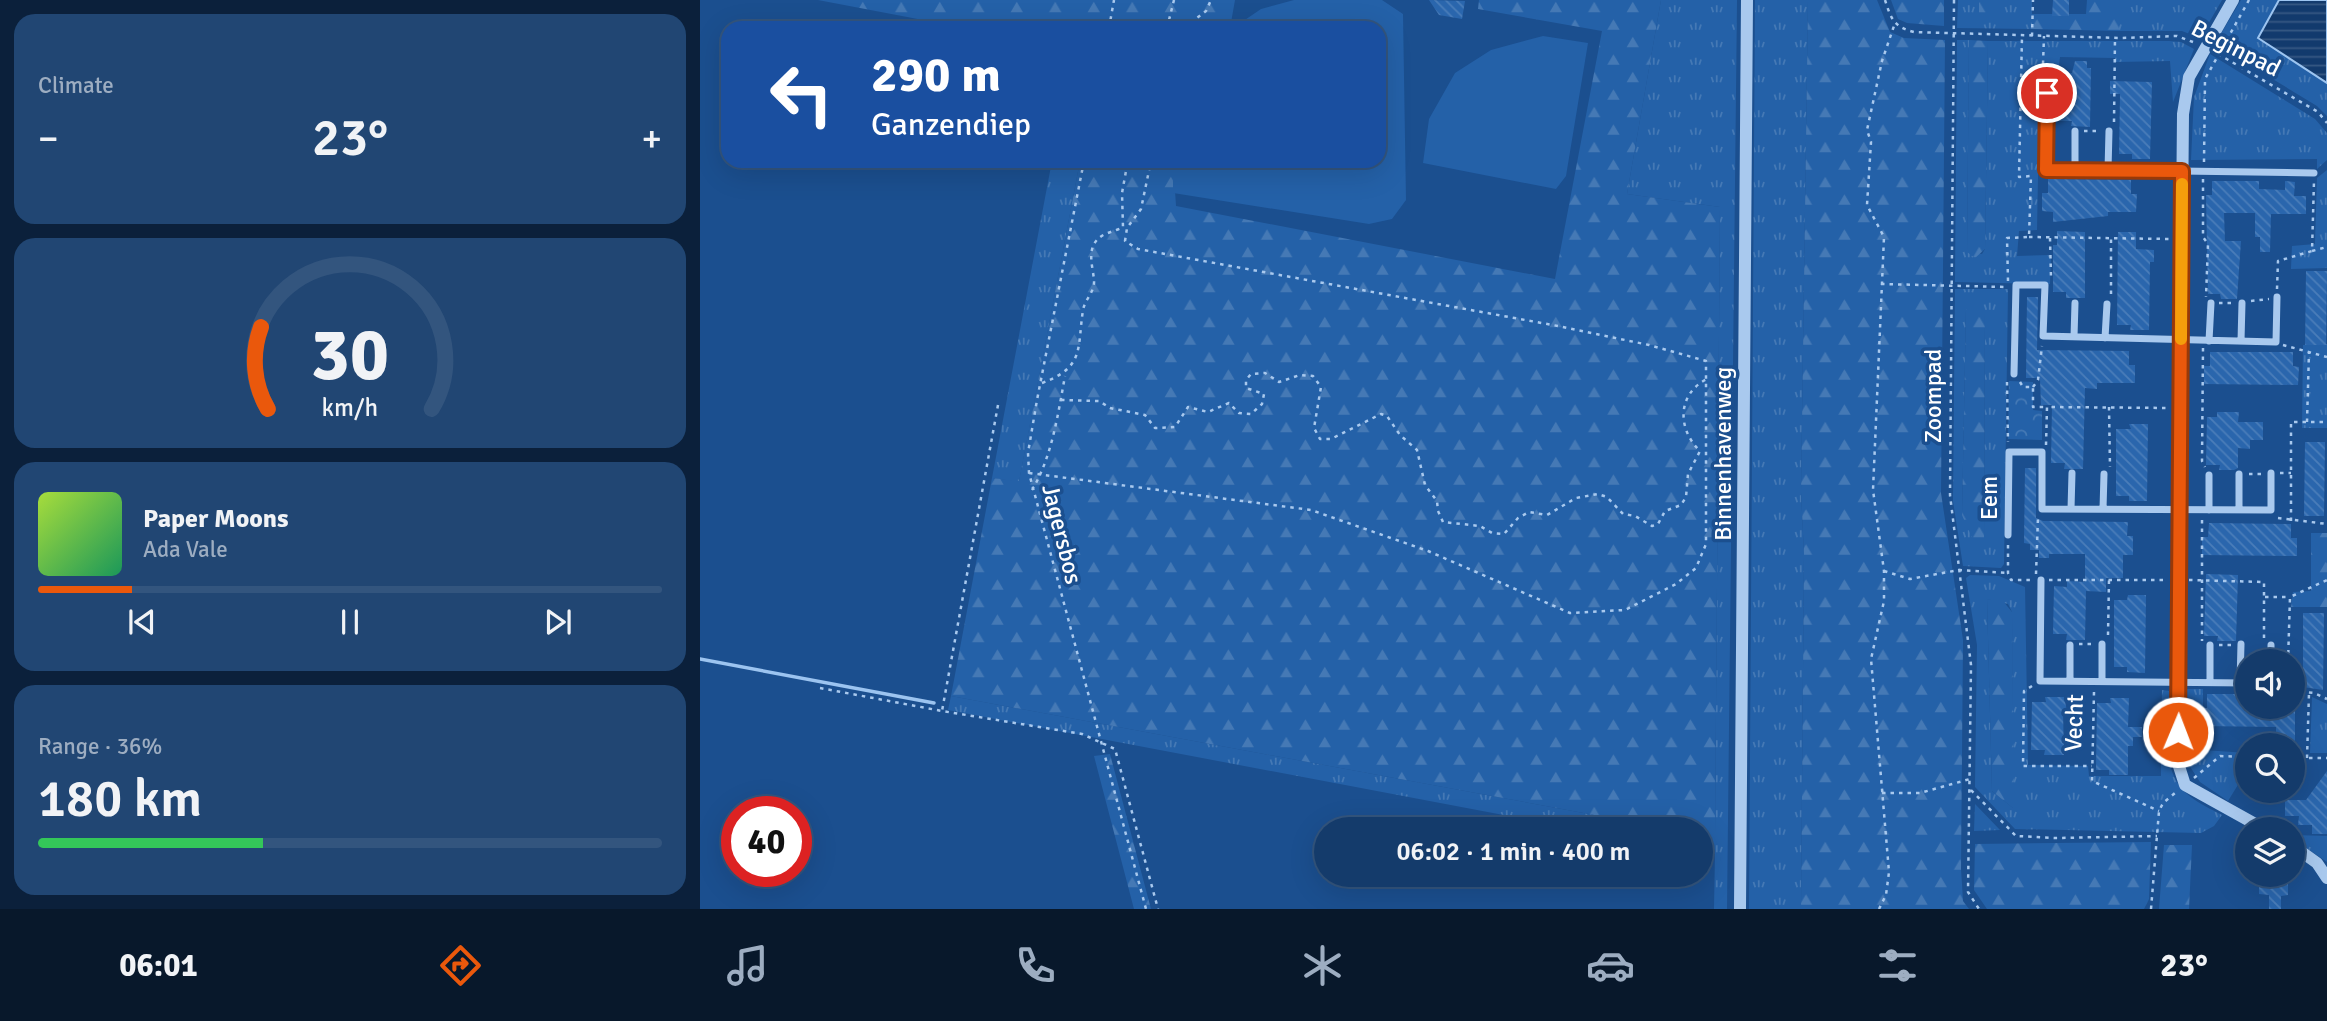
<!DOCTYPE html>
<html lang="en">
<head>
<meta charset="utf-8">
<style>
  :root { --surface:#143b6b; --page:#214673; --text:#f1f3f6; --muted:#9dadc1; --line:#33557e; --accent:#ea580c }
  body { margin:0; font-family:Signika,sans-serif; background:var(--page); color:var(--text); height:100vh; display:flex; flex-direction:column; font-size:26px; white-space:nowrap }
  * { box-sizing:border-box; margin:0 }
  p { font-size:23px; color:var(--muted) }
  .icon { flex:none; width:38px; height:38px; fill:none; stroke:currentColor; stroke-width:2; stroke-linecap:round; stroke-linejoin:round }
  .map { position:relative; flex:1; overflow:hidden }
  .panel { display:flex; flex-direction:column; gap:14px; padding:14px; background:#0b203b; width:700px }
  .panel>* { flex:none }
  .guide { position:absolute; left:21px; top:21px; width:665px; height:147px; border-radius:21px; box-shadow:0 7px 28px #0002,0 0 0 2px var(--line); background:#1a4fa0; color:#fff; overflow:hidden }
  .buttons { position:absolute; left:1535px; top:649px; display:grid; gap:14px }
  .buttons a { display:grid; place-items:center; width:70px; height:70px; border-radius:50%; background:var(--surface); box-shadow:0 7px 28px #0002,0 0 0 2px var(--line); font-size:35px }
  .speed { position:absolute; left:21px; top:796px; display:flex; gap:14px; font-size:35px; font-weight:700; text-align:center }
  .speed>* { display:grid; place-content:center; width:91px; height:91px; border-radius:50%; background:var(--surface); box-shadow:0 7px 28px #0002,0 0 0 2px var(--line); line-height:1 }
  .speed .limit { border:10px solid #d22; background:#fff; color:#111 }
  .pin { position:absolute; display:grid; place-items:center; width:60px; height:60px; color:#fff; margin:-30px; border:4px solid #fff; border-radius:50%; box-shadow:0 2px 7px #0007 }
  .me { position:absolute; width:77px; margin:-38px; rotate:1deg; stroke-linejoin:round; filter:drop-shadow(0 0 5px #0008) }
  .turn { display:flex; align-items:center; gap:24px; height:147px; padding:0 35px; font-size:32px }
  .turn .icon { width:91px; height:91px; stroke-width:2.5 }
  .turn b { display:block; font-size:49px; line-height:60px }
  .big { font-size:52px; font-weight:600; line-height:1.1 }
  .panel .card { flex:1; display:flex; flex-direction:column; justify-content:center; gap:10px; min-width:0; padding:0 24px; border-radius:21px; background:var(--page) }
  .panel .dial { align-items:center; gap:0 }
  .dial svg { height:182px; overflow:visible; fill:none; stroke:var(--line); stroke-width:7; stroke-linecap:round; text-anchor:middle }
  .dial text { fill:var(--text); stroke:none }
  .song { display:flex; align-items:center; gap:21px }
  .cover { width:84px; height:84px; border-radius:10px; background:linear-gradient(135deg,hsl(80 70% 55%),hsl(150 70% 35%)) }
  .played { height:7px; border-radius:4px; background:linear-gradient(90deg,var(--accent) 15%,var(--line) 15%) }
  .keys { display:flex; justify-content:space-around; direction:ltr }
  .heat { display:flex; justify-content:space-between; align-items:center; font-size:38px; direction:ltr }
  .charge { height:10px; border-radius:5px; background:linear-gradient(90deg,#34c759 36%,var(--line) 0) }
  .trip { position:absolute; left:614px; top:817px; width:399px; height:70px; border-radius:35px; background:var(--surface); box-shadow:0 7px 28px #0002,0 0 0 2px var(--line); font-weight:600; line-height:70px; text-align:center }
  .dock { display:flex; height:112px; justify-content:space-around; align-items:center; background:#08182b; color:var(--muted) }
  .dock .icon { width:49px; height:49px }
  .dock .current { color:var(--accent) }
  .dock b { font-size:32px; color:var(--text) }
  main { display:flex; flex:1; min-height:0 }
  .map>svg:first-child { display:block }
  .grass { fill:url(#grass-tufts); fill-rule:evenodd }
  .forest { fill:url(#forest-firs) }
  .park { fill:url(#park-crowns) }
  .pitch { fill:#2461a8 }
  .water { fill:url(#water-rules); stroke:#9cc4f0; stroke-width:2 }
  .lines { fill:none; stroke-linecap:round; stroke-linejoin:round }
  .stream { stroke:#9cc4f0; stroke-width:3.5 }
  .building { fill:url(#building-back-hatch) }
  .path { stroke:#a9c9ee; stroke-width:2.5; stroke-dasharray:3.5 5; stroke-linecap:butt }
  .minor { stroke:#a9c9ee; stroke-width:7 }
  .tertiary { stroke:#a9c9ee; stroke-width:12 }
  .route-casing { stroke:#983908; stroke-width:18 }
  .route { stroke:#ea580c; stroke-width:12 }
  .slow { stroke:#f59e0b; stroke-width:12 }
  .labels { text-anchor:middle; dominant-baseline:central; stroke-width:7; stroke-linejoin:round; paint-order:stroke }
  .street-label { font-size:24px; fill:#fff; stroke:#1b4f8f }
</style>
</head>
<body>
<main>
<section class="panel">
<div class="card"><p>Climate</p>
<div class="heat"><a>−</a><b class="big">23°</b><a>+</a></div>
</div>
<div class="card dial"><svg viewBox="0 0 100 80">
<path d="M14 69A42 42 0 1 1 86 69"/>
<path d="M14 69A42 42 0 0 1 11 33" stroke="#ea580c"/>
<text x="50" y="56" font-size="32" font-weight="700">30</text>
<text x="50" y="72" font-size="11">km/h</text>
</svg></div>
<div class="card">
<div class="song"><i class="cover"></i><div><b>Paper Moons</b><p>Ada Vale</p></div></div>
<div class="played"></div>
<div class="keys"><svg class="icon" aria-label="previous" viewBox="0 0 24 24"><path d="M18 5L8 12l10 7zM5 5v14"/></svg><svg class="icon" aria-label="pause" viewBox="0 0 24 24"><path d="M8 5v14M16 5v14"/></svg><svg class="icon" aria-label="next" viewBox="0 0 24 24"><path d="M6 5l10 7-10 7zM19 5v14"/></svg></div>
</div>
<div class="card"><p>Range · 36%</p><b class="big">180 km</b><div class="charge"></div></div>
</section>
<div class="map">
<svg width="1627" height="909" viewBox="0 0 1627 909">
  <defs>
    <pattern id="grass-tufts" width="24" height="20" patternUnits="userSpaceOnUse" patternTransform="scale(1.75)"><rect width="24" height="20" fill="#2461a8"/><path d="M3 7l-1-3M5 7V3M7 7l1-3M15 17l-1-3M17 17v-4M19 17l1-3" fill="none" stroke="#4579b5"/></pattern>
    <pattern id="forest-firs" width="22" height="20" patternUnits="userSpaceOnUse" patternTransform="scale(1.75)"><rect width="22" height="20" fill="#2461a8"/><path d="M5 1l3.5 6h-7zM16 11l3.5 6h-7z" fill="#4579b5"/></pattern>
    <pattern id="park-crowns" width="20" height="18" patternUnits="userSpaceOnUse" patternTransform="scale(1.75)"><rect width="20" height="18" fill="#2461a8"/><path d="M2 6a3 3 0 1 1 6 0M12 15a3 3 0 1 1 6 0" fill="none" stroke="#4579b5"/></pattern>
    <pattern id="water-rules" width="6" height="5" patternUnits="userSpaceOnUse" patternTransform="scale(1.75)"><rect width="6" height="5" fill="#123a6d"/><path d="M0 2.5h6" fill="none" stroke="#365883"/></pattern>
    <pattern id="building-back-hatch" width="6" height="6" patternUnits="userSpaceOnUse" patternTransform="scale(1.75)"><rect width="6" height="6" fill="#2a66ad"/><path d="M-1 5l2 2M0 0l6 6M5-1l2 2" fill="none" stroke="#4a7db9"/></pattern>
  </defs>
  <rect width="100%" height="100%" fill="#1b4f8f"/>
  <path class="grass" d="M961 0H1037L1027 909H1014L1015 854 1001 851V835L1015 836 1020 207 927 194Z
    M1055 0H1108L1101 492 1104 554 1101 909H1049Z
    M1258 0H1279V16L1302 11V0H1332V29L1257 28Z
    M1419 0H1522L1500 38 1482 31H1419Z
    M1541 0H1579L1558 38 1627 83V116L1617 106 1515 44Z
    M1257 40H1269L1267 252 1282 254 1285 249 1288 41H1469L1481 42 1494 49 1473 102 1470 61 1415 62V58L1360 57 1359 65 1340 66 1337 230 1319 231 1317 256 1351 255 1350 284 1255 282Z
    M1510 54 1615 119 1627 133V160L1617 169V159L1491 160 1494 97Z
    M352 161H380L319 482 292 478Z
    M1627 170V268L1591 269 1592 246 1615 244 1617 178Z
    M1255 289H1308L1304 564 1301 568 1263 566 1253 501ZM1266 309H1285L1284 542 1262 515Z
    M1627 344V428H1602L1603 345Z
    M1270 575 1299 576 1325 587 1328 765 1388 766 1389 776H1461L1462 690 1469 691 1471 768C1478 794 1499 803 1522 815L1514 826 1501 833 1315 829 1275 787 1277 645 1266 578ZM1287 599 1308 604 1312 612 1313 808 1292 791Z
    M1487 689H1503V750L1547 753V770L1528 801 1500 782 1489 765Z
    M251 696 970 829H878L248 710Z
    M1612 697 1627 704V753H1610Z
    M1275 804 1300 830 1274 831Z
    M1593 835 1627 836V862L1593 839Z"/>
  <path class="forest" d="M118 0H535L530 28H265Z
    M779 0H961L927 194 1020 207 1015 837 1001 835V830L970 829 251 696 292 478 319 481 380 161H473L476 206 855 279 902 31 778 9Z
    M1108 0H1177L1190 32 1204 38 1245 40 1241 493 1263 640 1261 869 1263 901 1269 909H1101L1104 554 1101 492Z
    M1191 0H1244V26L1207 23 1198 19Z
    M1279 0H1302V16L1295 19 1279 16Z
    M1387 0H1419V31L1332 29V14H1386Z
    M1269 40 1288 41 1285 249 1275 258 1267 252Z
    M1266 309H1285L1284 542H1274L1262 515Z
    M1611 533H1627V607H1591L1593 592 1611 591Z
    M1287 599 1303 601 1312 612 1314 809 1292 791Z
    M410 754 451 909H434L394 756Z
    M1451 842 1449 899 1444 909H1287L1274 890 1275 844Z
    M1464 845H1492L1489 909H1459Z"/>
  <path class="park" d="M1309 381 1333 382V410L1342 411V440L1308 439Z"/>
  <path class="pitch" d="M594 0H682L703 14 706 200 692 219 669 224 473 193V161H679V28H533L561 9Z
    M843 36 888 43 866 176 856 189 723 163 729 119 755 73 791 50Z"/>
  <path class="water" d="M1579 0H1627V83L1558 38Z"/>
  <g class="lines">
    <path class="stream" d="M0 659 234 703"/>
  </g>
  <path class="building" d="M729 0 765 1 762 19 739 15Z
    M1353 0H1369V16H1352Z
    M1375 61H1387V68H1391L1390 127 1371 126 1372 121H1358L1359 73H1372Z
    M1410 81 1452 82 1450 159H1432V154H1419L1420 94H1410Z
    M1348 179 1431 180V194H1437L1436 212H1408V216L1353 222V212L1342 211V193H1348Z
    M1512 181H1559V189L1585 190V181L1595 182 1594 196H1606V214H1571L1570 252H1560V237H1555V213H1524L1525 241H1541L1537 299H1521L1520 294H1508L1506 195H1512Z
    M1357 231 1385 232V298H1366V292H1353V245H1357Z
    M1418 232H1436V249L1454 250V262H1450L1449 330H1430L1431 325H1417Z
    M1606 271H1627L1626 345H1605Z
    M1327 297H1338L1337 350 1429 351V365H1435V383H1397V389L1385 388 1383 469H1364L1365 463H1351L1352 405H1341L1340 378H1326Z
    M1510 352H1593V366L1599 367 1598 385 1504 384V366H1510Z
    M1517 412H1539L1538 422H1563V440H1550V449L1538 448V468L1534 470H1519L1520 465H1506L1507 417H1517Z
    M1429 424H1448L1447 501H1429V496H1416V429H1431Z
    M1605 442H1625L1624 516H1604Z
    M1325 468H1336V518L1343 521 1428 522 1427 536H1433V555H1423V578H1406V592L1386 591 1385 640H1366L1367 634H1353L1354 586 1367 587V581L1385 582V554H1349V558H1339V550H1330V544L1324 543Z
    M1509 523 1591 524V538H1597V556L1502 555V537H1508Z
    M1506 574 1538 575 1536 641H1517L1518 636H1504Z
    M1428 595H1446L1445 673 1427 672V667H1414V600H1427Z
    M1603 613H1624L1623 690 1603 687Z
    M1507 694H1547V708L1595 709V746H1576V727L1501 726V708H1507Z
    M1345 697H1364L1367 711H1363L1364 755H1344L1345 750H1331L1332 702H1346Z
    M1410 698H1429L1428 727H1442V737H1433V746H1428V775H1409V770H1396L1397 703H1411Z
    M1627 771V834H1612V825H1598L1599 816H1585V800H1606Z
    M1559 879 1588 880V895L1581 896V909H1569V895L1559 894Z"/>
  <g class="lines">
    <path class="path" d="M1185 0C1191 19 1194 27 1214 32L1421 38 1477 36 1493 42
      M1254 0 1250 495 1271 665 1268 892 1279 909
      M409 28 414 0
      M467 28 474 0
      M484 28 506 11 511 0
      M1332 36 1333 0
      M1518 54 1618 112 1627 123
      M1343 64 1344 36
      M1414 122 1415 38
      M1384 131H1399
      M384 161 337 400 328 453 329 473 446 909
      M1504 162 1505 79 1549 0
      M1503 179V237L1508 244 1506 297
      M1329 237 1469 239
      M1350 238 1351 277
      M1612 251 1627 247
      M1308 281 1307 238 1329 237 1331 176 1319 177 1322 36
      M1181 284 1306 287
      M1577 289 1578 261 1612 251 1614 181
      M1411 294V238
      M1551 301 1569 299
      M1519 303H1534
      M1583 345 1627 357
      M1503 348 1502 461 1505 467
      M1307 382 1308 442
      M1320 382 1323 387H1333V407H1346
      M342 383C385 367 377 349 383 310 385 299 395 292 394 280 393 267 386 249 399 238 404 233 416 231 423 227L422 193 426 171 419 161
      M1333 387 1338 380 1342 346
      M361 400 399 401 410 408 445 415 455 428 475 427 488 407 508 412 529 403 539 413 551 414 562 404 564 394 546 388V380L551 374 565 373 579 382 600 375 613 376 621 387 614 428 620 439H631L681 414 687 416 700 435 717 450 725 485 737 501 738 511 743 522 780 526 792 533 804 534 818 518 829 512 847 515 876 498 898 494 907 497 923 514 935 516 952 526 958 524 965 511 981 505 986 497 988 474 1000 451C977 429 977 394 1007 379
      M298 405 242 711 382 734 415 749 458 909
      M1409 407 1410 467
      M1607 422 1609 352
      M1346 445 1347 407 1470 408
      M329 473 611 510 728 551 870 613 925 610 976 584 996 568 1006 544V361L949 345 858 326 438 249 425 241 427 228 441 209 451 161
      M1580 473H1591
      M1549 474H1563
      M332 490C352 457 358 414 365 376
      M1578 518 1627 524
      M1502 520V641
      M1591 521V422H1627
      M1308 545V573L1311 580H1332
      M1184 571 1210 579 1259 570 1308 573
      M1336 574 1338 517
      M1349 580H1468
      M1489 580 1564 582V640
      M1565 597H1590
      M1408 635 1409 580
      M1379 644H1393
      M1519 645H1533
      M1588 662 1590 597 1627 580
      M1332 686 1324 691 1323 766H1392
      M120 688 242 711
      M1592 691 1614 693 1627 699
      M1394 692 1392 781 1459 811
      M1592 758H1627
      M1607 758 1609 693
      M1494 778 1520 756 1547 757
      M1271 790 1316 836 1356 838 1457 836
      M1182 793H1220L1270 779
      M1179 909 1186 895 1189 872 1171 659 1184 601V571L1173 490 1184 237 1167 205 1171 142 1167 130 1182 61 1195 23
      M1451 909 1459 811 1463 803 1475 793"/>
    <path class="minor" d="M1347 74 1346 170H1408L1409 131
      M1375 170V131
      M1408 170 1614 173
      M1374 337 1375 303
      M1405 338 1407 304
      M1509 341 1511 303
      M1541 341 1542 303
      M1314 374 1316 285H1345L1343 336 1576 342 1577 297
      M1371 509 1372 473
      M1403 509 1404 474
      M1509 510V475
      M1539 510V474
      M1308 535 1309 452H1342V509L1571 510V473
      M1341 580 1340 681 1547 683
      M1571 662V645
      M1370 681V645
      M1402 681V644
      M1510 682V645
      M1540 682 1541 644"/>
    <path class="tertiary" d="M1533 0 1489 77 1483 114 1477 760 1485 785 1566 830
      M1592 845 1617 863 1627 878
      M1040 909 1047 0"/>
  </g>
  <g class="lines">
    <g class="route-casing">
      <path id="route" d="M1347 93 1346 170 1482 171 1478 732"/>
    </g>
    <use href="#route" class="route"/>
    <path class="slow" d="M1481 339 1482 184"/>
  </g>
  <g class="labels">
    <g class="street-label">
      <text transform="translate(1536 48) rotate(27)">Beginpad</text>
      <text transform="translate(1233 396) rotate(-90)">Zoompad</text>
      <text transform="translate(1023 454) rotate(-90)">Binnenhavenweg</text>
      <text transform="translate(1289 498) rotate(-90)">Eem</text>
      <text transform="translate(362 534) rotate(76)">Jagersbos</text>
      <text transform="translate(1374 723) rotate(-88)">Vecht</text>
    </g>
  </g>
</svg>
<div class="buttons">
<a><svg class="icon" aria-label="sound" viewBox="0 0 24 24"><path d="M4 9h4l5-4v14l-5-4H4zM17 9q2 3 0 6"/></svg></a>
<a><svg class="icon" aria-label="search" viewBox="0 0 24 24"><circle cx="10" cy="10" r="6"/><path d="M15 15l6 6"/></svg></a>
<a><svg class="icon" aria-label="layers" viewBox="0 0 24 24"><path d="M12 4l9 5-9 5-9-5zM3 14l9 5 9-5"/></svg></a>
</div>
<div class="speed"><div class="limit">40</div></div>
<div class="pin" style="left:1347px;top:93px;background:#d93025"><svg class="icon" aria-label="arrive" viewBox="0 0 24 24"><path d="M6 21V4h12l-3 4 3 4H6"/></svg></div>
<svg class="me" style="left:1478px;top:732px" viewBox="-20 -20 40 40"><circle r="17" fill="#ea580c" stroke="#fff" stroke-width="3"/><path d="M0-11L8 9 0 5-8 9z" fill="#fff"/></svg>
<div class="trip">06:02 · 1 min · 400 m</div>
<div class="guide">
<div class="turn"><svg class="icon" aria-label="left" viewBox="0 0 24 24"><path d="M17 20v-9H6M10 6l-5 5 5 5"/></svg><div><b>290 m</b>Ganzendiep</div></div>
</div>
</div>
</main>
<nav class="dock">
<b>06:01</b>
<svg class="icon current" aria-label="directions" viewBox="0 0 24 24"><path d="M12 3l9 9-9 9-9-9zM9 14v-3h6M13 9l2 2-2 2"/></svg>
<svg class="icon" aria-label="music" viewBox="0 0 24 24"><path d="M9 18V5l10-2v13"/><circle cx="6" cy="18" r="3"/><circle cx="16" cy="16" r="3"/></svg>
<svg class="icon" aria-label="phone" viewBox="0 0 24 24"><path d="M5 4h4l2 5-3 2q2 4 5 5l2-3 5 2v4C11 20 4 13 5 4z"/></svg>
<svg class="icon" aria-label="climate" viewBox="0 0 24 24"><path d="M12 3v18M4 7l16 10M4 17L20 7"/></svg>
<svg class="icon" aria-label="car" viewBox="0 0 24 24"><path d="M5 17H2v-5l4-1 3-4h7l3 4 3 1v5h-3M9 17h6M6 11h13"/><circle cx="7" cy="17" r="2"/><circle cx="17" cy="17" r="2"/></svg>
<svg class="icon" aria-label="filters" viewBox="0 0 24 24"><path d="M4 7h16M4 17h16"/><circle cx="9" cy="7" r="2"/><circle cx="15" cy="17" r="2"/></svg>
<b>23°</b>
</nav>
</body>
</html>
